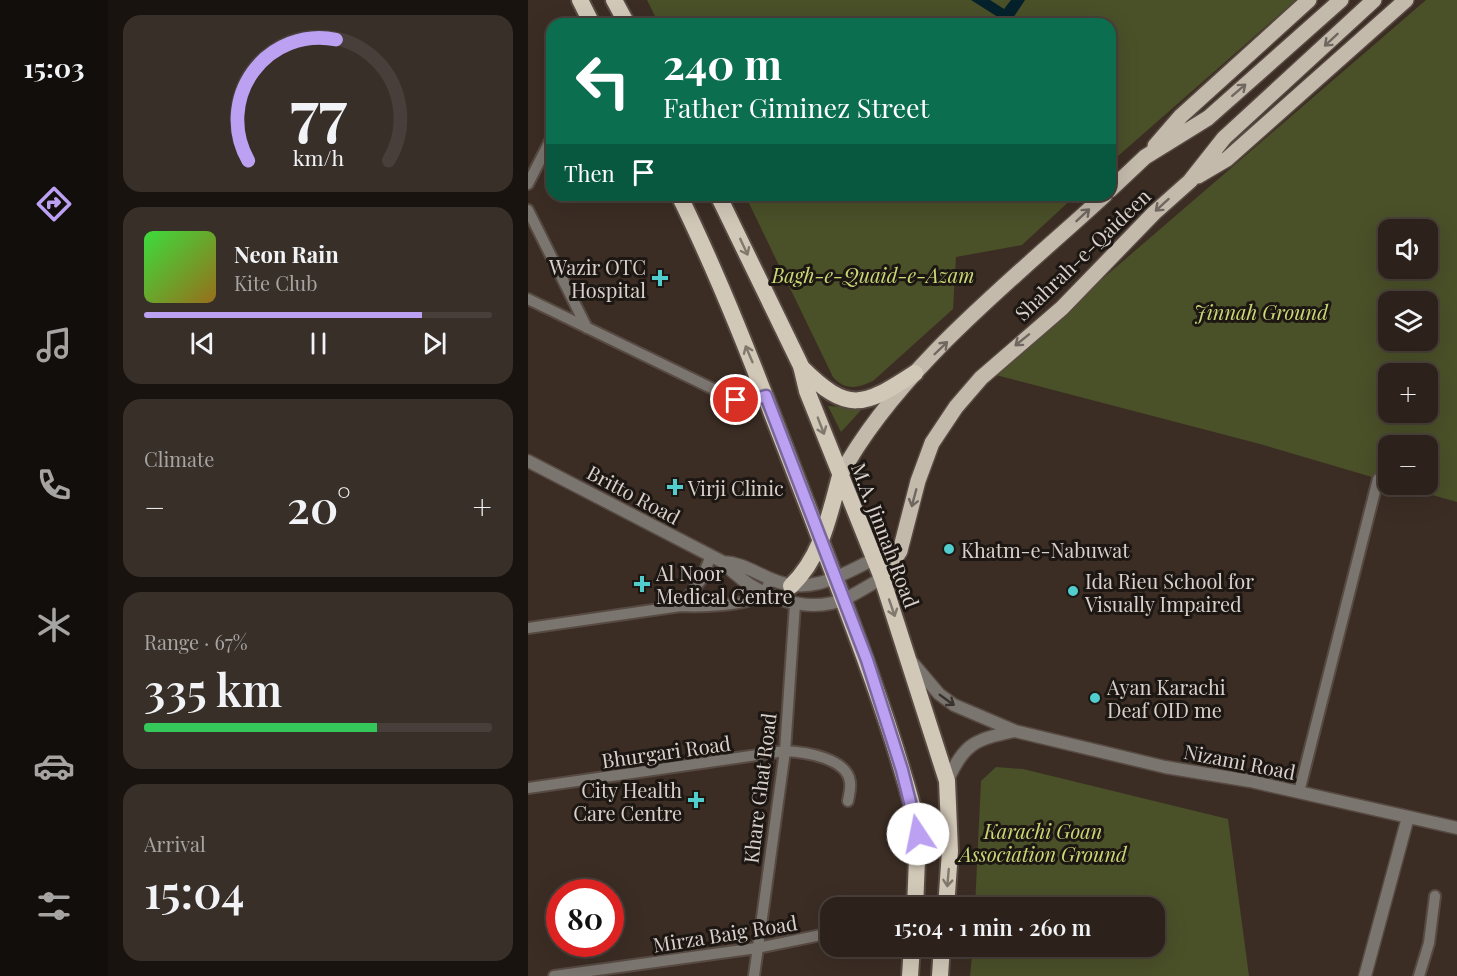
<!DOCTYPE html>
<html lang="en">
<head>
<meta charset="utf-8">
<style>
  :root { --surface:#2c221b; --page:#382f28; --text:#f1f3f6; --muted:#a6a4a3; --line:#483f3a; --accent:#bca0f2 }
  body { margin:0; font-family:"Playfair Display",serif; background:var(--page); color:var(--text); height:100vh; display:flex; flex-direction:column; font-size:22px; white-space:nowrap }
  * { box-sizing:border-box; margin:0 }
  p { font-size:20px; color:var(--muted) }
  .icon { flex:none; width:33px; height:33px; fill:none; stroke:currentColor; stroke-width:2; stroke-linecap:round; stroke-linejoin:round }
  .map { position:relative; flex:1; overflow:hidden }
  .sheet { display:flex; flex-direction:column; gap:15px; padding:15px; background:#18130f; width:420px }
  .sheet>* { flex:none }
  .guide { position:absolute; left:18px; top:18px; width:570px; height:183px; border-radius:18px; box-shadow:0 6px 24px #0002,0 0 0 2px var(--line); background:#0b6e4f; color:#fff; overflow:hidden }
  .fabs { position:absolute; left:850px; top:219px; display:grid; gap:12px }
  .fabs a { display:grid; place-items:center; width:60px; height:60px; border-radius:12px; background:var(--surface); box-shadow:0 6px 24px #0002,0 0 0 2px var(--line); font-size:30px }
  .speed { position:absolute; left:18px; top:879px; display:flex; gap:12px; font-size:30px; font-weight:700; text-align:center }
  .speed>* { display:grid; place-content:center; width:78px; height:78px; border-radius:50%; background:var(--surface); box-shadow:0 6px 24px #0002,0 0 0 2px var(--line); line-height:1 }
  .speed .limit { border:9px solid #d22; background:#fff; color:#111 }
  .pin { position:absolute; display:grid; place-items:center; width:51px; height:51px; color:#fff; margin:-26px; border:3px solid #fff; border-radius:50%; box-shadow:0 2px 6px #0007 }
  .me { position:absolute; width:66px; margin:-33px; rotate:349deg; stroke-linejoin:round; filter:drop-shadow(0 0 4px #0008) }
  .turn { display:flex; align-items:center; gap:21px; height:126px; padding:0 18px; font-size:27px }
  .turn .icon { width:78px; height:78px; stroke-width:2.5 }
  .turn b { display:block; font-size:42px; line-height:51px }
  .then { display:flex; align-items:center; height:57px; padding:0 18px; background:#0003; gap:12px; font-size:22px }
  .big { font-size:45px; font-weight:600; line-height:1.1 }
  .sheet .tile { flex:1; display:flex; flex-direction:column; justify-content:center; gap:9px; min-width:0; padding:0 21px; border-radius:18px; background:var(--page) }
  .sheet .dial { align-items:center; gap:0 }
  .dial svg { height:156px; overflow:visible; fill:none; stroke:var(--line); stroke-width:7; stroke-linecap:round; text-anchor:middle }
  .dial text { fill:var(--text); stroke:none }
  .song { display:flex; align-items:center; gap:18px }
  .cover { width:72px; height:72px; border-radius:9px; background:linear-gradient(135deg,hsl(120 70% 55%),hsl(40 70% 35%)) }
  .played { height:6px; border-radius:3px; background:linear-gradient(90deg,var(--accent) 80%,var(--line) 80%) }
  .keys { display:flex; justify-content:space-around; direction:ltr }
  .heat { display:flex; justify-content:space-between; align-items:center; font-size:33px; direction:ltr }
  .charge { height:9px; border-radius:4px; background:linear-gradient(90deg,#34c759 67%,var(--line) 0) }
  .trip { position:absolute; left:292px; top:897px; width:345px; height:60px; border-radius:18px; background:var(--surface); box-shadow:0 6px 24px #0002,0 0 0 2px var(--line); font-weight:600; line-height:60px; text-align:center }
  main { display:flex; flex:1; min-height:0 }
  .tab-bar { display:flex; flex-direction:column; width:108px; justify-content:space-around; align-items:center; background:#120e0b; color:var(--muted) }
  .tab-bar .icon { width:42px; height:42px }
  .tab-bar .selected { color:var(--accent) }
  .tab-bar b { font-size:27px; color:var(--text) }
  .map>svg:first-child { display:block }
  .green { fill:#4a5028; fill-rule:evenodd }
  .water { fill:#05212b }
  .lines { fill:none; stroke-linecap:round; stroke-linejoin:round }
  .minor-casing { stroke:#574a42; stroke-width:14 }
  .tertiary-casing { stroke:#574a42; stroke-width:15 }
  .primary-casing { stroke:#574a42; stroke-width:18 }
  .trunk-casing { stroke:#574a42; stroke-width:20 }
  .minor { stroke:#7a756f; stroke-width:10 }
  .tertiary { stroke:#7a756f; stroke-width:12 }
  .primary { stroke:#c3baac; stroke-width:15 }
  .trunk { stroke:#d2c8b8; stroke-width:16 }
  .oneway { stroke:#706860 }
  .oneway2 { stroke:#81786e }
  .oneway3 { stroke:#39332f }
  .route-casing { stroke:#7a689d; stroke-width:15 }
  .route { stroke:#bca0f2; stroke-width:10 }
  .poi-dot { fill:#52cdcd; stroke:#1d1713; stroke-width:2 }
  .labels { text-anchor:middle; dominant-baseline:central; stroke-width:6; stroke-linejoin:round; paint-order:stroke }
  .street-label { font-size:20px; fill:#d9d0cb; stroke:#1d1713 }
  .poi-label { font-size:20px; fill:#d9d0cb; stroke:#1d1713; text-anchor:start }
  .park-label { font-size:20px; font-style:italic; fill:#cbd874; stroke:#1d1713 }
</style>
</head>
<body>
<main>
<nav class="tab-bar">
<b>15:03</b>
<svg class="icon selected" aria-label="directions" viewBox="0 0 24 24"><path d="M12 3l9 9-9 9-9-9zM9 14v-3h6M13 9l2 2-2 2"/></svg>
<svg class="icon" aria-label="music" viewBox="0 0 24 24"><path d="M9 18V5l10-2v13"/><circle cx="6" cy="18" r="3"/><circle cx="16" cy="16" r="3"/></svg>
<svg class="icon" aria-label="phone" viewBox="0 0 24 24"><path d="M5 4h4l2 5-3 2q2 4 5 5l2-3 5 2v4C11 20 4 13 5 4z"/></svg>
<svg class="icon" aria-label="climate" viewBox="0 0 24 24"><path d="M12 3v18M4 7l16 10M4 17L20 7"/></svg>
<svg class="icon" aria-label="car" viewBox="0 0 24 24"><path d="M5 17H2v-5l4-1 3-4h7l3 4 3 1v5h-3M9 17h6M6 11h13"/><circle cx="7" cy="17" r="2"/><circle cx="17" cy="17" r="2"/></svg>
<svg class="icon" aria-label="filters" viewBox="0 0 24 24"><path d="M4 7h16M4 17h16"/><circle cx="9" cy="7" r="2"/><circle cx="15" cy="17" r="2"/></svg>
</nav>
<section class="sheet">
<div class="tile dial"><svg viewBox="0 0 100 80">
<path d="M14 69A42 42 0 1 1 86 69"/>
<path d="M14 69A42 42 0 0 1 59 7" stroke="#bca0f2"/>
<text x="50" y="56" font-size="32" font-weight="700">77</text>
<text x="50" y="72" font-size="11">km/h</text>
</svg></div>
<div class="tile">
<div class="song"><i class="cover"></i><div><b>Neon Rain</b><p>Kite Club</p></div></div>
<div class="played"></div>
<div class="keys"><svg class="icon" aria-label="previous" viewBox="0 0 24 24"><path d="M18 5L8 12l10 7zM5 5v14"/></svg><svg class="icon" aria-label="pause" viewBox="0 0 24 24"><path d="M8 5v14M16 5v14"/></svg><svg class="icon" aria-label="next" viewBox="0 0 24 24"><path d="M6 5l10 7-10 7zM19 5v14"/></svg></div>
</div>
<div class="tile"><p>Climate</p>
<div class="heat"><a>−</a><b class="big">20°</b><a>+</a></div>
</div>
<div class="tile"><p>Range · 67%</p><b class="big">335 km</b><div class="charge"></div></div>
<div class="tile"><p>Arrival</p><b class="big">15:04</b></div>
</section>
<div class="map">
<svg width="929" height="976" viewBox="0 0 929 976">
  <rect width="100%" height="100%" fill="#3b2d24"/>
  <path class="green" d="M119 0H768L582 163V24H131Z
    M898 0H929V502L869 485 900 484V446H861V482L732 444 464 374ZM861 230H900V268H861ZM861 302H900V340H861ZM861 374H900V412H861Z
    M217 195H548L494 245 428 257 425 309 345 381C330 388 317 391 305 377Z
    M300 406 335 408 313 432Z
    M468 767 495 769 700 819 721 976H442L445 947 627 946V908L447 907 453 781Z"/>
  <path class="water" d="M443 0H462L476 9 483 0H497L481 24Z"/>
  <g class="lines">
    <g class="minor-casing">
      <path id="minor" d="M0 184 24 137
        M0 210 59 328
        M0 299 208 400H224L238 396
        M153 606 173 580 183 556
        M0 628 153 606C170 607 220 606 233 595 238 591 240 585 243 579
        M0 788 257 751C277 752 319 758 322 782 323 788 321 795 320 801
        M771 792 850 479
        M26 976 229 948 303 933
        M226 976 257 751 267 604
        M891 976 901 943 907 896"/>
    </g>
    <g class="tertiary-casing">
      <path id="tertiary" d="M0 461 195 562C224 594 275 616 317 599 329 593 342 585 354 578
        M195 562C214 563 226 572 243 579 281 596 312 576 346 559
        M383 661 411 694 426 705 487 731 637 767 722 781 929 828
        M419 781C438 742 446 740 487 731
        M837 976 880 817"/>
    </g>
    <g class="primary-casing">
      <path id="primary" d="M627 146 653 116 781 0
        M670 176 699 159 878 0
        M582 190 617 157 680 118 813 0
        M312 476C370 368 487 278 577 195
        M354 578 372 551 390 481 404 443 428 407 453 378 534 308 626 213 662 181 696 138 846 0"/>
    </g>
    <g class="trunk-casing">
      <path id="trunk" d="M52 0 64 24
        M86 0 99 24
        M151 195C202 299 241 407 283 515 320 613 359 711 386 812L390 834 387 908
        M190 195 273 366 279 391 354 578 419 781 422 851 418 908
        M273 367C320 414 335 407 387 373
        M263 586C294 556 301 516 312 476
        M382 976 384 946
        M412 976 414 946"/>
    </g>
    <use href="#minor" class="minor"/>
    <use href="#tertiary" class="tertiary"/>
    <use href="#primary" class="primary"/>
    <use href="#trunk" class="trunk"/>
  </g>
  <defs><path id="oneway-shaft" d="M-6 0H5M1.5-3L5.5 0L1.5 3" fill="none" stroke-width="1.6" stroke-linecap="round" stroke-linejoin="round" transform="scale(1.5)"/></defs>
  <g class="oneway">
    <use href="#oneway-shaft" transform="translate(803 40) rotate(137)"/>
    <use href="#oneway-shaft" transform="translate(711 90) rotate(-41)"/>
    <use href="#oneway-shaft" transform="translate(634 205) rotate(138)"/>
    <use href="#oneway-shaft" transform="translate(555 215) rotate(-43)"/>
    <use href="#oneway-shaft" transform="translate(494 340) rotate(141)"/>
    <use href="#oneway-shaft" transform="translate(413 348) rotate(-44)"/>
    <use href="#oneway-shaft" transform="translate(386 498) rotate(105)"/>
  </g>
  <g class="oneway2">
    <use href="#oneway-shaft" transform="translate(216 247) rotate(65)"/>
    <use href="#oneway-shaft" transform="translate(221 354) rotate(-113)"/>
    <use href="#oneway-shaft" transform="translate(293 426) rotate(69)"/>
    <use href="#oneway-shaft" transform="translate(364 608) rotate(71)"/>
    <use href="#oneway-shaft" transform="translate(420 878) rotate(95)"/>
  </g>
  <use class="oneway3" href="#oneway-shaft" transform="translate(419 700) rotate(36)"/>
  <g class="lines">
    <g class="route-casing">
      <path id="route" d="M208 400H224L238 396 339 660 374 770 390 834"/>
    </g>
    <use href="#route" class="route"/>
  </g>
  <g class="poi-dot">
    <path d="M129 269h6v6h6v6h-6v6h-6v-6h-6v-6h6z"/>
    <path d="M144 478h6v6h6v6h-6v6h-6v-6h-6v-6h6z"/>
    <circle cx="421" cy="549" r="6"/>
    <path d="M111 575h6v6h6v6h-6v6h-6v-6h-6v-6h6z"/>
    <circle cx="545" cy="591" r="6"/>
    <circle cx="567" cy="698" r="6"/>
    <path d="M165 791h6v6h6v6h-6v6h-6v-6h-6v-6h6z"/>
  </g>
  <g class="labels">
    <g class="street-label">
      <text transform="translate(554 254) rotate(-44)">Shahrah-e-Qaideen</text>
      <text transform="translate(106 494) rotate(28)">Britto Road</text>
      <text transform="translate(358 535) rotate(69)">M.A. Jinnah Road</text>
      <text transform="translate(138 751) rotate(-8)">Bhurgari Road</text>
      <text transform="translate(712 761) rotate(11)">Nizami Road</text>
      <text transform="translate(231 788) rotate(-83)">Khare Ghat Road</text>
      <text transform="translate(197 933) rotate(-9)">Mirza Baig Road</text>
    </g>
    <g class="poi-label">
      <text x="118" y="266" text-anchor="end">Wazir OTC<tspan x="118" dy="23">Hospital</tspan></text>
      <text x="160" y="487">Virji Clinic</text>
      <text x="433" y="549">Khatm-e-Nabuwat</text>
      <text x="128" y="572">Al Noor<tspan x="128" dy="23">Medical Centre</tspan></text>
      <text x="557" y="580">Ida Rieu School for<tspan x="557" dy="23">Visually Impaired</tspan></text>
      <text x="579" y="686">Ayan Karachi<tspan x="579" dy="23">Deaf OID me</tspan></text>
      <text x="154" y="789" text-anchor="end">City Health<tspan x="154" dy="23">Care Centre</tspan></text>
    </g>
    <g class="park-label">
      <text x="345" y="274">Bagh-e-Quaid-e-Azam</text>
      <text x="733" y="311">Jinnah Ground</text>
      <text x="515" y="830">Karachi Goan<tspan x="515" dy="23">Association Ground</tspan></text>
    </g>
  </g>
</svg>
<div class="fabs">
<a><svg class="icon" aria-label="sound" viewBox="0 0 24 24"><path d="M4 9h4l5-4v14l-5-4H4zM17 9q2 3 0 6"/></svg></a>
<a><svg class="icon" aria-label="layers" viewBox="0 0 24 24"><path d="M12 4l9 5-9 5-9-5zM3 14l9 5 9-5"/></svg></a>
<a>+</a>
<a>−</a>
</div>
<div class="speed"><div class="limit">80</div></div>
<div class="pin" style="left:208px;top:400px;background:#d93025"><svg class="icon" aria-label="arrive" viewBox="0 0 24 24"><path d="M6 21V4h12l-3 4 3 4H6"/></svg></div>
<svg class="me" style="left:390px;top:834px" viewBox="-20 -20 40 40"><circle r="19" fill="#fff"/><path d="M0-13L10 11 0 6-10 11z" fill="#bca0f2"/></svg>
<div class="trip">15:04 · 1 min · 260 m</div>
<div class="guide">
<div class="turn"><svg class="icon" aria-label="left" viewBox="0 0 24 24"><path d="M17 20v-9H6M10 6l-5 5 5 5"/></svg><div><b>240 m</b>Father Giminez Street</div></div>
<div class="then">Then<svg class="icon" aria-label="arrive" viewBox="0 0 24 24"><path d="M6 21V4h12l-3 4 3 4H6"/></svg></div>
</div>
</div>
</main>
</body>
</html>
